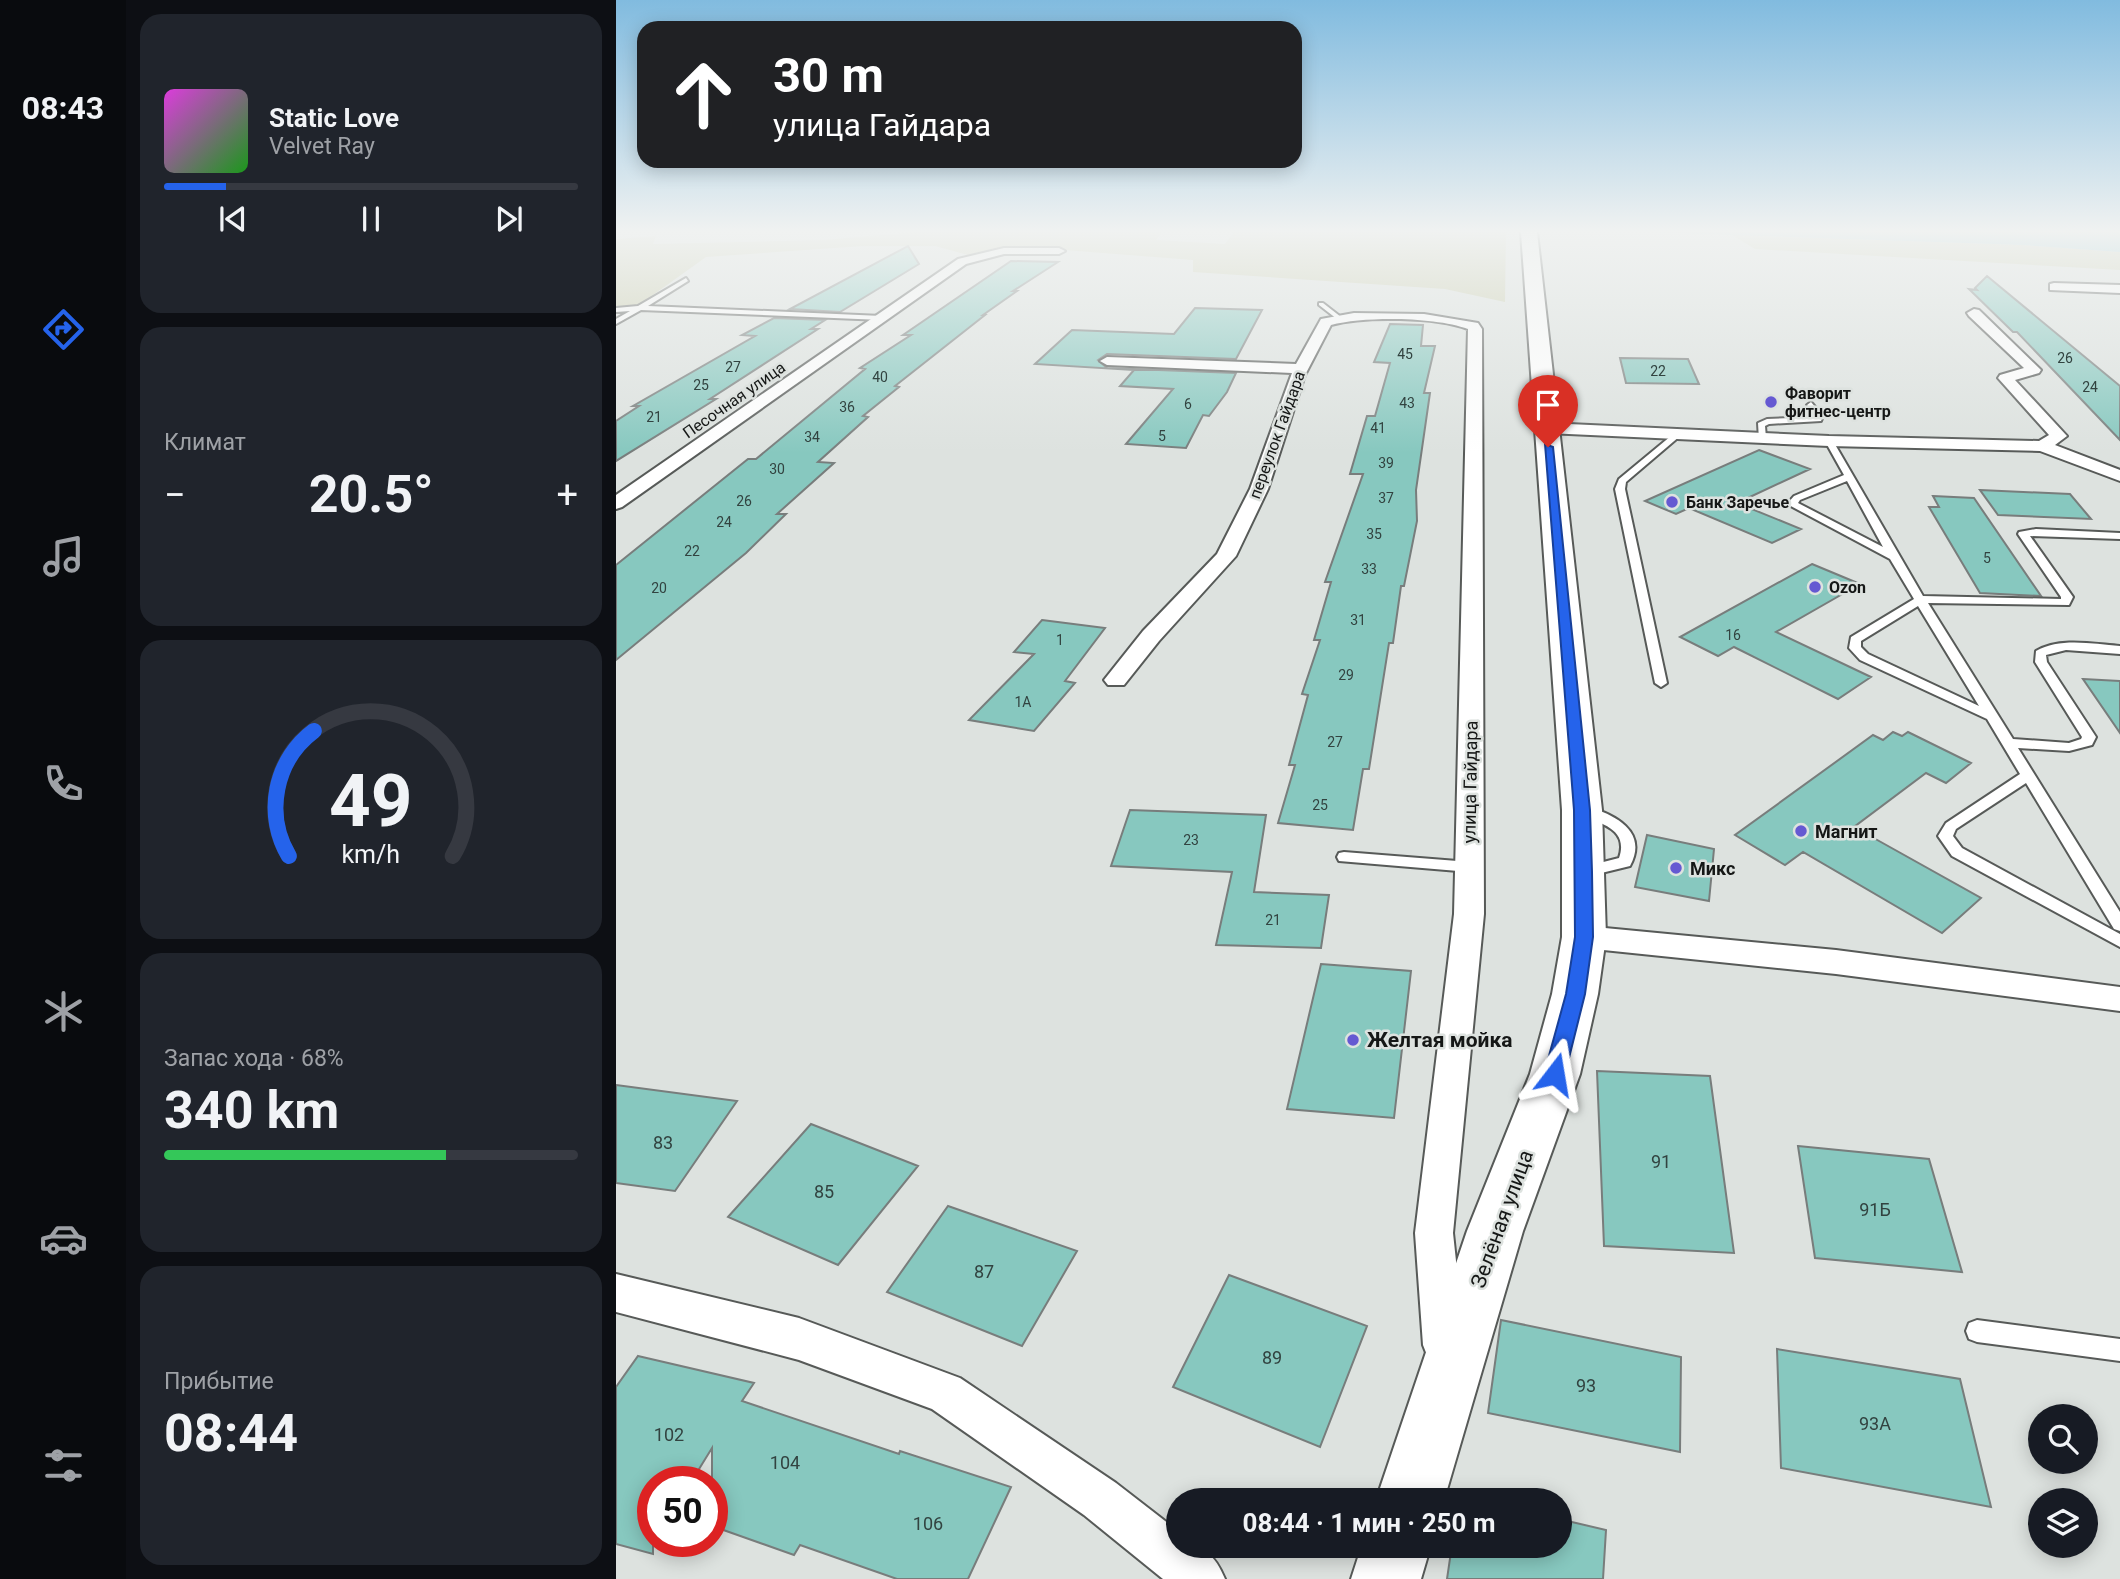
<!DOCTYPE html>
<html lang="ru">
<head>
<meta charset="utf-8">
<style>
  :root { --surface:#171b24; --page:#20242c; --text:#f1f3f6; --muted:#9ea1a6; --line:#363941; --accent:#2563eb }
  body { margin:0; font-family:Roboto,sans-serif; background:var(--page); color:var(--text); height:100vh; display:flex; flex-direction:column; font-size:26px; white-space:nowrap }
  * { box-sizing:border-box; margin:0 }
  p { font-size:23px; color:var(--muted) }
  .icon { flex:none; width:38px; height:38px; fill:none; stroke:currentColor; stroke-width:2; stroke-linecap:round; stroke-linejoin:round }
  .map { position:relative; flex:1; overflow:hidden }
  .side { display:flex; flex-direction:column; gap:14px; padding:14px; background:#0d0f14; width:490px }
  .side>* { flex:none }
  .guide { position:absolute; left:21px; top:21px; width:665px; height:147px; border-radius:21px; box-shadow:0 4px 18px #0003; background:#202124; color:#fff; overflow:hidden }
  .buttons { position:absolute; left:1412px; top:1404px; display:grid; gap:14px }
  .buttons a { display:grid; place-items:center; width:70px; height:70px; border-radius:50%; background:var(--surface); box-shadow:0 4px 18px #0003; font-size:35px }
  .speed { position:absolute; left:21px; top:1466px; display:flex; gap:14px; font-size:35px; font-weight:700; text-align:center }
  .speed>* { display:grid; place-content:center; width:91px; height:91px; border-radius:50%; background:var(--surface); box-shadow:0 4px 18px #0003; line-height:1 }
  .speed .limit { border:10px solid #d22; background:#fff; color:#111 }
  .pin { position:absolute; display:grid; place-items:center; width:60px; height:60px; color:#fff; margin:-72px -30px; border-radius:50% 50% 50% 0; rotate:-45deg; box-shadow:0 0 7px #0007 }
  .pin .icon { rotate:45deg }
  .me { position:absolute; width:77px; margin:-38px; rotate:14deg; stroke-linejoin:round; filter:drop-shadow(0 0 5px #0008) }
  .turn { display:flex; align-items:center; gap:24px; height:147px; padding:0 21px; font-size:32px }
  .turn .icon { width:91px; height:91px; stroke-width:2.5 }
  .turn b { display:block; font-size:49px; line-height:60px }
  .big { font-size:52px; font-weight:700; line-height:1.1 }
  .side .tile { flex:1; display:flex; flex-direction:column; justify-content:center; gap:10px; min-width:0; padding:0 24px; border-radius:21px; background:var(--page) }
  .side .dial { align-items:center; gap:0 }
  .dial svg { height:182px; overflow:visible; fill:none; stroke:var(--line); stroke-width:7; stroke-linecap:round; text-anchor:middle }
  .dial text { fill:var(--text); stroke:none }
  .song { display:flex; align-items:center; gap:21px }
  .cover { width:84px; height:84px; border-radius:10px; background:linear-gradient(135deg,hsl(300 70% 55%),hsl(120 70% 35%)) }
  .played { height:7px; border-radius:4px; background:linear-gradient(90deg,var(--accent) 15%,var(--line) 15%) }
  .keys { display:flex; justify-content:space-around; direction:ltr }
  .heat { display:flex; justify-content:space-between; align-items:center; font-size:38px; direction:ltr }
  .charge { height:10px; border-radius:5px; background:linear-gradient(90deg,#34c759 68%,var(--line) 0) }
  .trip { position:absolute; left:550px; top:1488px; width:406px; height:70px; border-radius:35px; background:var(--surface); box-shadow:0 4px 18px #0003; font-weight:700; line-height:70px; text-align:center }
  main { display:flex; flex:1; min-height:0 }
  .menu { display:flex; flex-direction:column; width:126px; justify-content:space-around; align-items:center; background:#090b0e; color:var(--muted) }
  .menu .icon { width:49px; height:49px }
  .menu .current { color:var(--accent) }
  .menu b { font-size:32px; color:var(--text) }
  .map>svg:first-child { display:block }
  .green { fill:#c9ccab }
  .water { fill:#86c6d1 }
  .building { fill:#87c8bf; stroke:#787d7c; stroke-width:2 }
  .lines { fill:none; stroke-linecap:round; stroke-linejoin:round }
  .service-casing { stroke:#575a58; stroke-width:4 }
  .minor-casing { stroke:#575a58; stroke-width:4 }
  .secondary-casing { stroke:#575a58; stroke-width:4 }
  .service { fill:#fff; fill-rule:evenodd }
  .minor { fill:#fff; fill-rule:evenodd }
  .secondary { fill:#fff; fill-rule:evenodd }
  .route { fill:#2563eb; stroke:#184099; stroke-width:2 }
  .poi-dot { fill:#6559d2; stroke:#dde2df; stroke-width:2.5 }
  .labels { text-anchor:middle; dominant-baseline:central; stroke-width:5; stroke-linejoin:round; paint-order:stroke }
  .number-label { font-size:14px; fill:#324340 }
  .far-poi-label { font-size:16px; font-weight:bold; fill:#151716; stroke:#dde2df; text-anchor:start }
  .far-street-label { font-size:16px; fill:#151716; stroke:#dde2df }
  .street-label { font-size:18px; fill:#151716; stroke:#dde2df }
  .poi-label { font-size:18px; font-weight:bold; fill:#151716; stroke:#dde2df; text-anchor:start }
  .near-number-label { font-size:18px; fill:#324340 }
  .near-poi-label { font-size:21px; font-weight:bold; fill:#151716; stroke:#dde2df; text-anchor:start }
  .near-street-label { font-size:21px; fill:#151716; stroke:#dde2df }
</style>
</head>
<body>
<main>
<nav class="menu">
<b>08:43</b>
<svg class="icon current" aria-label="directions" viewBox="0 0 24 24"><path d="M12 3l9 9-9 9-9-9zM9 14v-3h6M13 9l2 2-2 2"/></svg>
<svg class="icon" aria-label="music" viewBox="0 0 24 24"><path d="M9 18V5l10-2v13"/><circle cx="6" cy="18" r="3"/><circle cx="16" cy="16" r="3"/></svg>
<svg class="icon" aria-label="phone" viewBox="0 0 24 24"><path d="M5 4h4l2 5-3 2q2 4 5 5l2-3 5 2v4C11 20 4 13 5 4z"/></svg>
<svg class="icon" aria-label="climate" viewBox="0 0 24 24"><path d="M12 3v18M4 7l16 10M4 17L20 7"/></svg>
<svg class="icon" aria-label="car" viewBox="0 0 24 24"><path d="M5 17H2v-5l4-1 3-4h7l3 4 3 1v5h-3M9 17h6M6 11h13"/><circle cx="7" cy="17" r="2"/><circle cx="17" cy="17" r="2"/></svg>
<svg class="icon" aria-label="filters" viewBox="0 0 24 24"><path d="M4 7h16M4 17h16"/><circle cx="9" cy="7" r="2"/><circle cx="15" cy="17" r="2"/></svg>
</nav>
<section class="side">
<div class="tile">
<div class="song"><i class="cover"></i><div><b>Static Love</b><p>Velvet Ray</p></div></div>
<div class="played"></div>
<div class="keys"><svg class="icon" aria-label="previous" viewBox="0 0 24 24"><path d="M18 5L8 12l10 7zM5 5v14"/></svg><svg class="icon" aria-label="pause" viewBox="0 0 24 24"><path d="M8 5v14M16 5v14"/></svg><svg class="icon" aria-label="next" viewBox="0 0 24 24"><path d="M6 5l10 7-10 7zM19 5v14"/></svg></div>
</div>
<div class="tile"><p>Климат</p>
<div class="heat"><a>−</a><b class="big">20.5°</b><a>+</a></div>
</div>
<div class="tile dial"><svg viewBox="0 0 100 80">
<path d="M14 69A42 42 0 1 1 86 69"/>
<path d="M14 69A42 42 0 0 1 25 14" stroke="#2563eb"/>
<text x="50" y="56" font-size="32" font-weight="700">49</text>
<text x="50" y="72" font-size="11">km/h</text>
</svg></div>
<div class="tile"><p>Запас хода · 68%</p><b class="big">340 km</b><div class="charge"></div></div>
<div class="tile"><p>Прибытие</p><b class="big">08:44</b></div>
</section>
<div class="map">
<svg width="1504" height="1579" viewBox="0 0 1504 1579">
  <rect width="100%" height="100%" fill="#dde2df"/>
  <path class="green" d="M301 232H546L540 240 609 244 618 232H890L889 302 829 289 577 272V260L436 249H379L352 255 319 246H247L90 257 23 305 0 308V239L40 236 37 244 207 240Z
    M1116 235 1406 245 1504 252V270L1139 249Z"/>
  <path class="water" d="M1033 232H1504V252L1406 245Z"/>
  <path class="building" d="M292 246 303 264 224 312 174 309Z
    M395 261 442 262 397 291H401L367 315H369L279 386 283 387 247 416 252 417 202 462 218 463 161 514H170L130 553 0 660V565L132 459H140L249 369 244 368 295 335H287Z
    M1371 276 1504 386V440L1401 332H1397L1353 289 1361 290 1359 288Z
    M579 308 646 310 620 359 491 354 482 360 491 368 620 373 611 392 593 416 587 415 570 448 510 444 557 389 504 386 518 370 419 364 456 330 558 334Z
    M158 318 209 320 195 329H202L94 399H100L0 461V421L23 406H17L139 336 126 335Z
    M774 324 807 325 805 346H819L808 393H814L800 490 801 521 788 586H785L777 643H773L753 769H747L737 830 662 823 679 765H673L692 695 686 694 704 640H698L715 582H709L747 474H734L751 416H759L774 363 758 362Z
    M1004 358 1072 359 1083 384 1010 383Z
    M1143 450 1194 469 1121 503 1185 529 1156 543 1073 508 1060 514 1029 501Z
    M1364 490 1454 494 1475 519 1382 515Z
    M1317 496 1358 498 1425 596 1364 593 1313 507H1323Z
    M1196 564 1244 584 1160 632 1255 677 1222 699 1118 647 1102 656 1064 637Z
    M426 620 489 628 449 681 459 683 418 731 353 720 418 654 398 652Z
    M1467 679 1504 681V733Z
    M1277 732 1286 736 1292 732 1355 763 1330 783 1310 773 1238 827 1365 898 1326 933 1187 852 1169 865 1119 835 1257 735 1267 740Z
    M514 810 650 815 638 892 713 895 705 948 600 945 616 872 495 866Z
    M1031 835 1098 849 1093 901 1019 887Z
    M705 964 795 971 778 1118 671 1109Z
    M981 1071 1094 1076 1118 1253 988 1246Z
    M0 1085 121 1101 59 1191 0 1183Z
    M195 1124 302 1166 222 1265 112 1217Z
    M1182 1146 1313 1159 1346 1272 1199 1258Z
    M332 1206 461 1251 406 1346 271 1292Z
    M613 1275 751 1326 704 1447 557 1387Z
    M885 1320 1065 1357 1064 1452 872 1413Z
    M1161 1349 1344 1379 1375 1507 1165 1468Z
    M22 1356 138 1383 126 1401 283 1454 284 1451 395 1487 352 1579H281L184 1545 178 1555 96 1526V1448L75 1482H37V1554L0 1544V1387Z
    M943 1519 990 1530 987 1579H831L836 1545H943Z"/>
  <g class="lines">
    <g class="service-casing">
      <path id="service" d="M70 278 72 281 32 306 266 316 270 318 266 320 25 310 0 324V319L14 311 0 312V308L22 306Z
        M703 303H707L725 317V319H721L703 305Z
        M1195 402 1207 416 1205 421 1153 424 1149 426 1150 438 1143 440 1142 423 1151 419 1199 417 1191 405Z
        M1061 431 1065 434 1064 436 1010 482 1009 489 1051 683 1045 687 1039 683 999 489 1003 479Z
        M1213 438 1217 441 1307 596 1445 599V597L1402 534 1403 532 1420 529 1504 533V539L1414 536 1457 597 1453 605 1312 603 1397 739 1453 743 1465 739 1466 737 1419 662 1420 651C1444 637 1477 644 1504 646V654L1450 650 1430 655 1431 662 1480 737 1476 745 1453 751 1402 748 1504 912V931L1498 929 1410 783 1340 829 1337 836 1346 848 1504 934V947L1336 856 1322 836 1330 823 1404 774 1371 719 1244 660 1233 648 1235 637 1298 599 1274 559 1171 504 1178 496 1228 475 1209 441ZM1231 481 1267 547 1182 503 1184 500ZM1302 606 1363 706 1252 654 1245 647V641Z
        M969 806C998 814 1033 831 1014 866L969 877 964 876 961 872 964 868 1003 858C1013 829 985 824 964 814L962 811 964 808Z
        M728 852 854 862 859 863 862 867 859 871 854 872 723 861 721 857 723 853Z
        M1361 1320 1504 1339V1361L1361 1342 1353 1339 1350 1331 1353 1323Z"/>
    </g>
    <g class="minor-casing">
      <path id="minor" d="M388 248H443L449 251 443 254H388L350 264 6 507 0 509V495L342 259Z
        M1438 283 1504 285V293L1434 290V284Z
        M1358 309 1363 310 1425 370 1423 373 1399 380 1451 436 1439 445 1504 470V481L1424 451 1213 446 931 433 923 428 931 423 1213 436 1423 441 1433 435 1382 378 1384 375 1408 368 1353 316 1351 313Z
        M738 313 808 314 862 323 866 329 868 914 837 1233 849 1345 843 1360 828 1366 813 1360 807 1345 799 1233 838 914 852 329C819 317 749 316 715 325L689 375 652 489 620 556 543 641 508 685H492L488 680 527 631 601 554 634 489 676 373 491 365 484 361 491 357 680 364 705 319Z
        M968 926 1220 950 1504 987V1011L1220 974 968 948 957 945 953 937 957 929Z
        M0 1274 183 1318 344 1378 500 1483 562 1531V1545C588 1545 599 1555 609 1579H547L468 1515 316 1409 183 1360 0 1312Z"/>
    </g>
    <g class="secondary-casing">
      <path id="secondary" d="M905 232H921L986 810 990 937 982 994 964 1074 907 1231 828 1500H760L851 1231 914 1074 936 994 946 937V810Z
        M746 1545H815L805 1579H735Z"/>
    </g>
    <use href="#service" class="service"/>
    <use href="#minor" class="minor"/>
    <use href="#secondary" class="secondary"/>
  </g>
  <linearGradient id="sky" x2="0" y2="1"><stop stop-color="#81bbdf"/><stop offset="0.51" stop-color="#f0f2f1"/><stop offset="1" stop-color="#f0f2f1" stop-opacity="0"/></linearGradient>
  <rect width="1504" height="453" fill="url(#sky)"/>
  <path class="route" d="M929 444 937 447 974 810 976 872 977 937 969 994 949 1074 946 1080 939 1082 931 1080 928 1074 950 994 959 937 958 810Z"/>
  <g class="poi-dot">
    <circle cx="1155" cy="402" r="7"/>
    <circle cx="1056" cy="502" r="7"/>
    <circle cx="1199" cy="587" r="7"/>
    <circle cx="1185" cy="831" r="7"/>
    <circle cx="1060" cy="868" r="7"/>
    <circle cx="737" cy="1040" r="7"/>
  </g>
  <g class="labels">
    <g class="number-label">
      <text x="789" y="354">45</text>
      <text x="1449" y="358">26</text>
      <text x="117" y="367">27</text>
      <text x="1042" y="371">22</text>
      <text x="264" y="377">40</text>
      <text x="85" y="385">25</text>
      <text x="1474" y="387">24</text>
      <text x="791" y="403">43</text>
      <text x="572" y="404">6</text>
      <text x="231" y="407">36</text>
      <text x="38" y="417">21</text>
      <text x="762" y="428">41</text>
      <text x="546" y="436">5</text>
      <text x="196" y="437">34</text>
      <text x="770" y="463">39</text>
      <text x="161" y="469">30</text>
      <text x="770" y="498">37</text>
      <text x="128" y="501">26</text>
      <text x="108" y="522">24</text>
      <text x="758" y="534">35</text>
      <text x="76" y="551">22</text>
      <text x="1371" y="558">5</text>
      <text x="753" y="569">33</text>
      <text x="43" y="588">20</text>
      <text x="742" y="620">31</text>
      <text x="1117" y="635">16</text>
      <text x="444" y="640">1</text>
      <text x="730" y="675">29</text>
      <text x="407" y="702">1А</text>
      <text x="719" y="742">27</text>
      <text x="704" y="805">25</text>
      <text x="575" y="840">23</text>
      <text x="657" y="920">21</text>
    </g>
    <g class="far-poi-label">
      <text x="1169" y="393">Фаворит<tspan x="1169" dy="18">фитнес-центр</tspan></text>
      <text x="1070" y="502">Банк Заречье</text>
      <text x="1213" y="587">Ozon</text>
    </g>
    <g class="far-street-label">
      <text transform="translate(118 400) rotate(-35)">Песочная улица</text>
      <text transform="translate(661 435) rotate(-70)">переулок Гайдара</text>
    </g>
    <g class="street-label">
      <text transform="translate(854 782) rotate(-89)">улица Гайдара</text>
    </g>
    <g class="poi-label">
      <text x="1199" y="831">Магнит</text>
      <text x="1074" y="868">Микс</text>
    </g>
    <g class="near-number-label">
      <text x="47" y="1142">83</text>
      <text x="1045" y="1161">91</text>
      <text x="208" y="1191">85</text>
      <text x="1259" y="1209">91Б</text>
      <text x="368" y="1271">87</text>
      <text x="656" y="1357">89</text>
      <text x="970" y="1385">93</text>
      <text x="1259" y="1423">93А</text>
      <text x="53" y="1434">102</text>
      <text x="169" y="1462">104</text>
      <text x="312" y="1523">106</text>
    </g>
    <g class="near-poi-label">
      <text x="751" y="1040">Желтая мойка</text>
    </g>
    <g class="near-street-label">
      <text transform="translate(886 1219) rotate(-70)">Зелёная улица</text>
    </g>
  </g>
</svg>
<div class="buttons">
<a><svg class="icon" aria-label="search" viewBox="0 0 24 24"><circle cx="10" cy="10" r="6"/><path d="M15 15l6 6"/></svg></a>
<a><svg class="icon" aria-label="layers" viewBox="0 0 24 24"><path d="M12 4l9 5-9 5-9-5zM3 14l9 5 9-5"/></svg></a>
</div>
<div class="speed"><div class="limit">50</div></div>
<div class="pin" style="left:932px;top:447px;background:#d93025"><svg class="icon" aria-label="arrive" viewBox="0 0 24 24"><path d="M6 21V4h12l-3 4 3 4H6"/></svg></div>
<svg class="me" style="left:939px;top:1074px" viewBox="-20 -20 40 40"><path d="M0-17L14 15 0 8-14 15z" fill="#2563eb" stroke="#fff" stroke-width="4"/></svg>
<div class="trip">08:44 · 1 мин · 250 m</div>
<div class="guide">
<div class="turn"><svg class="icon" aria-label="ahead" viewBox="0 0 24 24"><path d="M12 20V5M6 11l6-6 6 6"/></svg><div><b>30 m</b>улица Гайдара</div></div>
</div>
</div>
</main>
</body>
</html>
